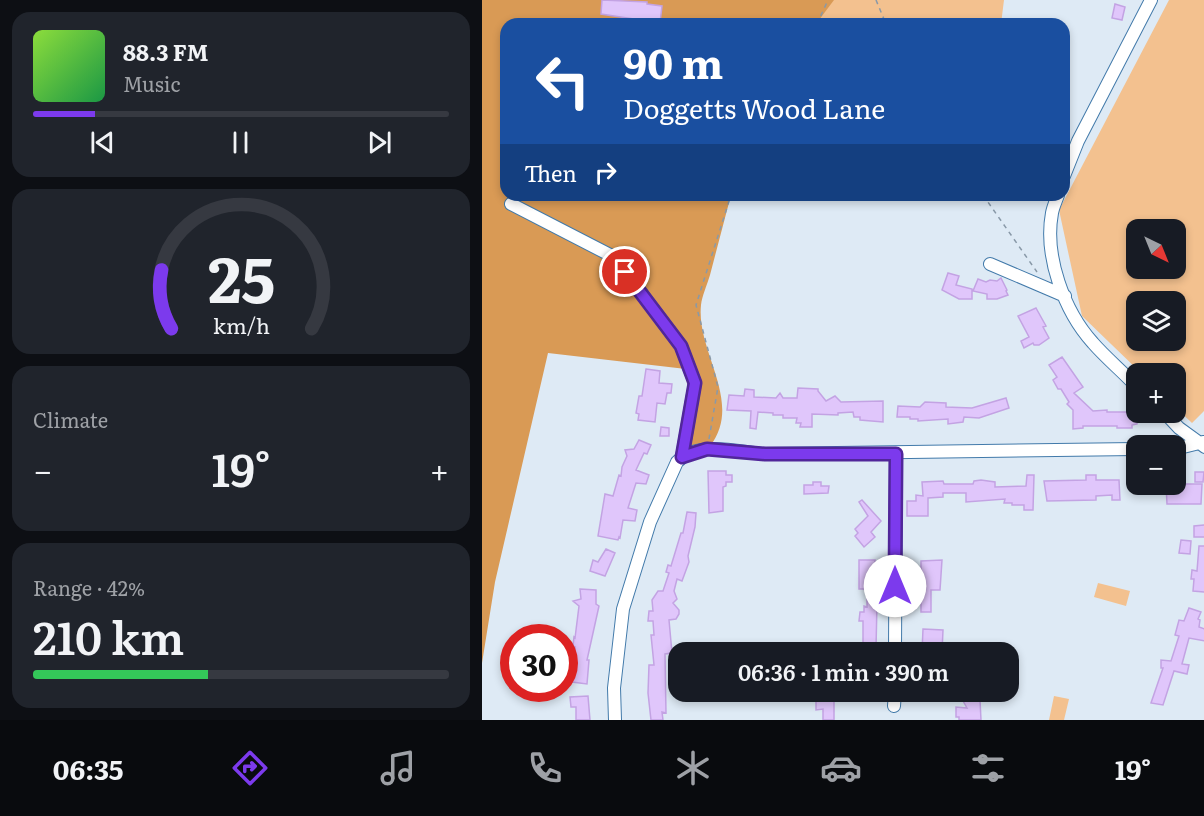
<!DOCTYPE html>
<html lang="en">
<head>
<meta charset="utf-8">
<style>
  :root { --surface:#171b24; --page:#20242c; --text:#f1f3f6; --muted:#9ea1a6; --line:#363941; --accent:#7c3aed }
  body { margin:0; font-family:Literata,serif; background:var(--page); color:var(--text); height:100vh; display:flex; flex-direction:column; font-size:22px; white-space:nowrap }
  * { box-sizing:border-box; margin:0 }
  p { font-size:20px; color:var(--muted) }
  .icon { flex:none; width:33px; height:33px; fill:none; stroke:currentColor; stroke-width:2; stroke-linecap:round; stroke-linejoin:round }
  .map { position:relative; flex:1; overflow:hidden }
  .side { display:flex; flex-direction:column; gap:12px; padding:12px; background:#0d0f14; width:482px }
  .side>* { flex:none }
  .banner { position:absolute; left:18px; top:18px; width:570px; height:183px; border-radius:18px; box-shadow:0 3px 9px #0003; background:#1a4fa0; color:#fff; overflow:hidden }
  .needle { width:39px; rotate:137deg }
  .buttons { position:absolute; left:644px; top:219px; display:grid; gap:12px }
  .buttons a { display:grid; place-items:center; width:60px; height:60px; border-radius:12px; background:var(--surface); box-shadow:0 3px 9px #0003; font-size:30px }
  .speed { position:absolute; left:18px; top:624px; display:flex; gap:12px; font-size:30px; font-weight:700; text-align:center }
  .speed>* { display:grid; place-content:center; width:78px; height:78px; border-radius:50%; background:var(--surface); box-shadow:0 3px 9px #0003; line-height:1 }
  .speed .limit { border:9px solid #d22; background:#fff; color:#111 }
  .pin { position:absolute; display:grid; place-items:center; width:51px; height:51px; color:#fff; margin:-26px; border:3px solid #fff; border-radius:50%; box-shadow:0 2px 6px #0007 }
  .me { position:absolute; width:66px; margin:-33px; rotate:0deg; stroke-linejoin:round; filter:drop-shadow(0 0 4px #0008) }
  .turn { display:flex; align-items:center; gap:21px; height:126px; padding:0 24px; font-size:27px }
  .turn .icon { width:78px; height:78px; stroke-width:2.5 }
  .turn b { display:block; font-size:42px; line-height:51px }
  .then { display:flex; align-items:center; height:57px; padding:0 24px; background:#0003; gap:12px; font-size:22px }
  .big { font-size:45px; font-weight:600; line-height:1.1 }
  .side .widget { flex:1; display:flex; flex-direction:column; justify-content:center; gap:9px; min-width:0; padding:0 21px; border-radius:18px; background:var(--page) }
  .side .dial { align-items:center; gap:0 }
  .dial svg { height:156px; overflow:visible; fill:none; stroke:var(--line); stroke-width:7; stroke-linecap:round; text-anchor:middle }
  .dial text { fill:var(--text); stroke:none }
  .song { display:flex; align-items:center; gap:18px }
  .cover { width:72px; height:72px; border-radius:9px; background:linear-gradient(135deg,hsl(90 70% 55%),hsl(140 70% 35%)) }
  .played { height:6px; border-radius:3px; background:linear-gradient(90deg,var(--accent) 15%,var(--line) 15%) }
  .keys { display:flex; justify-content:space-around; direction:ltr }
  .heat { display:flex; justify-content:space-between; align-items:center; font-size:33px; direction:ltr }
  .charge { height:9px; border-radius:4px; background:linear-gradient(90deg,#34c759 42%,var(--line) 0) }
  .trip { position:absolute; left:186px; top:642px; width:351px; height:60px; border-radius:18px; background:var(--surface); box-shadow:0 3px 9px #0003; font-weight:600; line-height:60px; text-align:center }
  .tab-bar { display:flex; height:96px; justify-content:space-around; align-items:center; background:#090b0e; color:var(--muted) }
  .tab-bar .icon { width:42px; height:42px }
  .tab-bar .current { color:var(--accent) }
  .tab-bar b { font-size:27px; color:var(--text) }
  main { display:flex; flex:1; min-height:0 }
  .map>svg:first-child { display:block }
  .green { fill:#f3c18f; fill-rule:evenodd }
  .forest { fill:#d99a55 }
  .building { fill:#e0c6fb; stroke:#c3a3e3; stroke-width:1.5 }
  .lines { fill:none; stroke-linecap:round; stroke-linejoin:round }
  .minor-casing { stroke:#427aaa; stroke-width:14 }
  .path { stroke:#8999a8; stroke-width:1.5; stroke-dasharray:4.5 4.5; stroke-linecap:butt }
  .minor { stroke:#fff; stroke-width:12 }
  .route-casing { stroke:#51269a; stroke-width:15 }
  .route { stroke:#7c3aed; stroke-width:10 }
</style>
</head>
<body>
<main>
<section class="side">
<div class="widget">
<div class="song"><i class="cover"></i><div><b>88.3 FM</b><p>Music</p></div></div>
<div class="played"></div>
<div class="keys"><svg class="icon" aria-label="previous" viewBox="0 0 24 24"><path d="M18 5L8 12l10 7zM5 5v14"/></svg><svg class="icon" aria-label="pause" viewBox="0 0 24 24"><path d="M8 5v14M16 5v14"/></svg><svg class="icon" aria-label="next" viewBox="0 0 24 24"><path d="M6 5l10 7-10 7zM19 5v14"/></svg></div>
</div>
<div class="widget dial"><svg viewBox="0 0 100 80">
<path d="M14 69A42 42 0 1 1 86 69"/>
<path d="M14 69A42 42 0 0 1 9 39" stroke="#7c3aed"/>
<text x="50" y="56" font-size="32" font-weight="700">25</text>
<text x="50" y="72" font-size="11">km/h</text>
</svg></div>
<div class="widget"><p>Climate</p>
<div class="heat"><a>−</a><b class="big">19°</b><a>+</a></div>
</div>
<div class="widget"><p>Range · 42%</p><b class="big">210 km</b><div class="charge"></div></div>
</section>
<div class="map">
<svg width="723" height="720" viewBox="0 0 723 720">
  <rect width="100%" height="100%" fill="#deeaf5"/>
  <path class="green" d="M319 0H522L519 24H313Z
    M687 0H722L723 410 710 423 693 407V374L659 373 600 316 577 210ZM654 230H693V268H654ZM654 302H693V340H654Z
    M616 583 648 591 644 606 612 597Z
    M572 696 587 699 582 720H567Z"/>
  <path class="forest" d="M0 0H352L334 24H24V195H249C242 222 235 248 228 275 225 285 220 296 219 305 214 352 262 402 228 446L208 447 196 440 206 399 204 369 66 353 13 582 0 663Z"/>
  <path class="building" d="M120 0 165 2V4L180 6 178 23 119 14Z
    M633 4 643 7 640 20 630 18Z
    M466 273 477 276 474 285 490 289V299H477L460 290Z
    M519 278 525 290 524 291 526 295 515 299H505V294L491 291 496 279 504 282 508 280 515 281Z
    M554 308 564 326 561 327 567 338 557 345H552L551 343 542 348 539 341 547 337 536 316Z
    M580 357 601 387 592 393 611 411 625 410V412H655V424L650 425V428H635V426H601V428L591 429V410L585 404 587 402 579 389H576L571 380 575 377 567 365Z
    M164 369 178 371 177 383 190 384 189 393H185L183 404 175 403 173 422 156 420 157 414 154 413 157 396H160Z
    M316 388 336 389V391L344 401 353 396 359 402 401 401V422L378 420V417H372L371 412 356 413V415L330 414V427H318L319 423H314L315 418H301V415H291V413L276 412 274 429 268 428 269 411 245 410 247 395 262 396 263 389 272 390V397L294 398 298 393 301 398H315Z
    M524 398 527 408 497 418 482 417 481 422 466 424V419L436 421V419H428V417H415L416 406 438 407 443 402 464 403V407L490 408Z
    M179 427 187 428V436H178Z
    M157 440 169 445 165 454 162 453 154 470 167 475 164 484 154 483 146 508 155 510 153 521 141 520 138 538 137 537 136 540 116 536 123 494 131 496 137 475 139 476 140 467 145 456 143 450 152 449Z
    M226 471H244V475H250V482H244V486L241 487V511L227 513Z
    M713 472H722L721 482H713Z
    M545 475H552L551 510H542V505H530V503H522L523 499 484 502V493H461V497L446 498V516H425V501H434V495L441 496 440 482 461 481 462 484H491L492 481 499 480 513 482V487L544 486Z
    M604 475H614V480H637L638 500H630V495L614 496V500L565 501 562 481 604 480Z
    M331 482H339V486H347L346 493 322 494V485H331Z
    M684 484H720L719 504H685Z
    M380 500 399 521 389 532 393 537 382 547 373 536 376 533 373 529 386 516 377 502Z
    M205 512 214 513 213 527 206 556 207 562 200 581 195 579 192 591 195 599 191 603 197 610V614L194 619 187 620 190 653 183 654 184 713 180 712 181 720H169L166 693 167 665H172L169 635H172L171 621H166L167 611H171L170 600 176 591H181L187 573 184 572 186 565 189 566 199 533H201Z
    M723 525V537H712V526Z
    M699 540 709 541 708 554 697 553Z
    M717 546H723V592L711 591 712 579H709L710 570 715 571Z
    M124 549 133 553 123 576 108 571 111 560 116 562Z
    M377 560H393V596H395V604L394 648H391V652H381V621H377L378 612H382V606L385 607V589H377Z
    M460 560 458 590H449V612H439V561Z
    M98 589 114 590V604L117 606 105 660H107L105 684 90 682 93 647 91 646 92 637 93 638 97 606 91 601 99 599Z
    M707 608 719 612 716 619 718 620 717 627 723 629V641L707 638 700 664 707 665 705 674 692 671 681 705 669 703 681 668H679V660L689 661 697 636 693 635 697 620 702 621Z
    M441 629 461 630 460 652H440Z
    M106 696 108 720H94V707H89L88 697Z
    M343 699H352V720H341V709L334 710V701H343Z
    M480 699 498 700 499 720H477V717H474V707L485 708Z"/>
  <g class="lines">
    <g class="minor-casing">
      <path id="minor" d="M582 176 596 141 669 0
        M576 195C574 201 571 207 570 213 562 256 582 311 611 343 624 358 640 371 654 386
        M29 204 132 257 199 346 213 383 200 457
        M508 264 583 296
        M682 412 697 428 723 447
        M693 449 721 442
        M413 652 414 454
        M412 706 413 692
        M133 720 132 688 141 609 168 522 195 462C215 440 256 452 283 454L654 449"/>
    </g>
    <path class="path" d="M394 0 404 24
      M335 24 346 0
      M501 195 555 272
      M227 439 236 387 214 305 249 195"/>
    <use href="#minor" class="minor"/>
  </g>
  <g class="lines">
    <g class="route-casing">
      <path id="route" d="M143 272 199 346 213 383 200 457 225 449 283 454H414L413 586"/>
    </g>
    <use href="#route" class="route"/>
  </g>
</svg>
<div class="buttons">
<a><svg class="needle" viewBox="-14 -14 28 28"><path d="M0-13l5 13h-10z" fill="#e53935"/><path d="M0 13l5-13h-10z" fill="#9ea1a6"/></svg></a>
<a><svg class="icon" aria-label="layers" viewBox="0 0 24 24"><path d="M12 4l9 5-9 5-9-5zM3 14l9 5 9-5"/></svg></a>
<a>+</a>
<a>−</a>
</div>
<div class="speed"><div class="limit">30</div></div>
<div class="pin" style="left:143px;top:272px;background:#d93025"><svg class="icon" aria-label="arrive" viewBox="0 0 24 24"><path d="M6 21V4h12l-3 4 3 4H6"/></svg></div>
<svg class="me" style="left:413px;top:586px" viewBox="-20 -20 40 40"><circle r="19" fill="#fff"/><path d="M0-13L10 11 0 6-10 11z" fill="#7c3aed"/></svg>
<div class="trip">06:36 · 1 min · 390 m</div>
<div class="banner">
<div class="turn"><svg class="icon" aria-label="left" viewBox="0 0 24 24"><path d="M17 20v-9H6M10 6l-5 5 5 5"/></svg><div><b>90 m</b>Doggetts Wood Lane</div></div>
<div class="then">Then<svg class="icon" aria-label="right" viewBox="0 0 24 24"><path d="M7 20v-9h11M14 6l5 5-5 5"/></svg></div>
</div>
</div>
</main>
<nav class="tab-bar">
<b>06:35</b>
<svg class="icon current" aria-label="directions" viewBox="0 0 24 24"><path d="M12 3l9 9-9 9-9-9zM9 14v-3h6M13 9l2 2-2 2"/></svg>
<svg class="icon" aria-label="music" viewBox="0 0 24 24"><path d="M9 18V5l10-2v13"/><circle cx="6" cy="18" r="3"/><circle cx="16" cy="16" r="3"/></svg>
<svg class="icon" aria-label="phone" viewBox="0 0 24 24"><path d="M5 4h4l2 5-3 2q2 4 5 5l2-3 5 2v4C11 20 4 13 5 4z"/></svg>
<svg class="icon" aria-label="climate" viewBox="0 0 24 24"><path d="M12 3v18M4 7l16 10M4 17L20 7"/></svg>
<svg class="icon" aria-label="car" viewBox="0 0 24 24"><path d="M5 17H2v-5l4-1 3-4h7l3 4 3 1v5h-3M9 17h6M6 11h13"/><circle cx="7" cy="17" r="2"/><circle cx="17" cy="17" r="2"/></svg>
<svg class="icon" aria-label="filters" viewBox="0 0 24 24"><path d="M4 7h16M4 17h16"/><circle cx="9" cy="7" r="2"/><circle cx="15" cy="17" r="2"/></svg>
<b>19°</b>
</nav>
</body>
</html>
